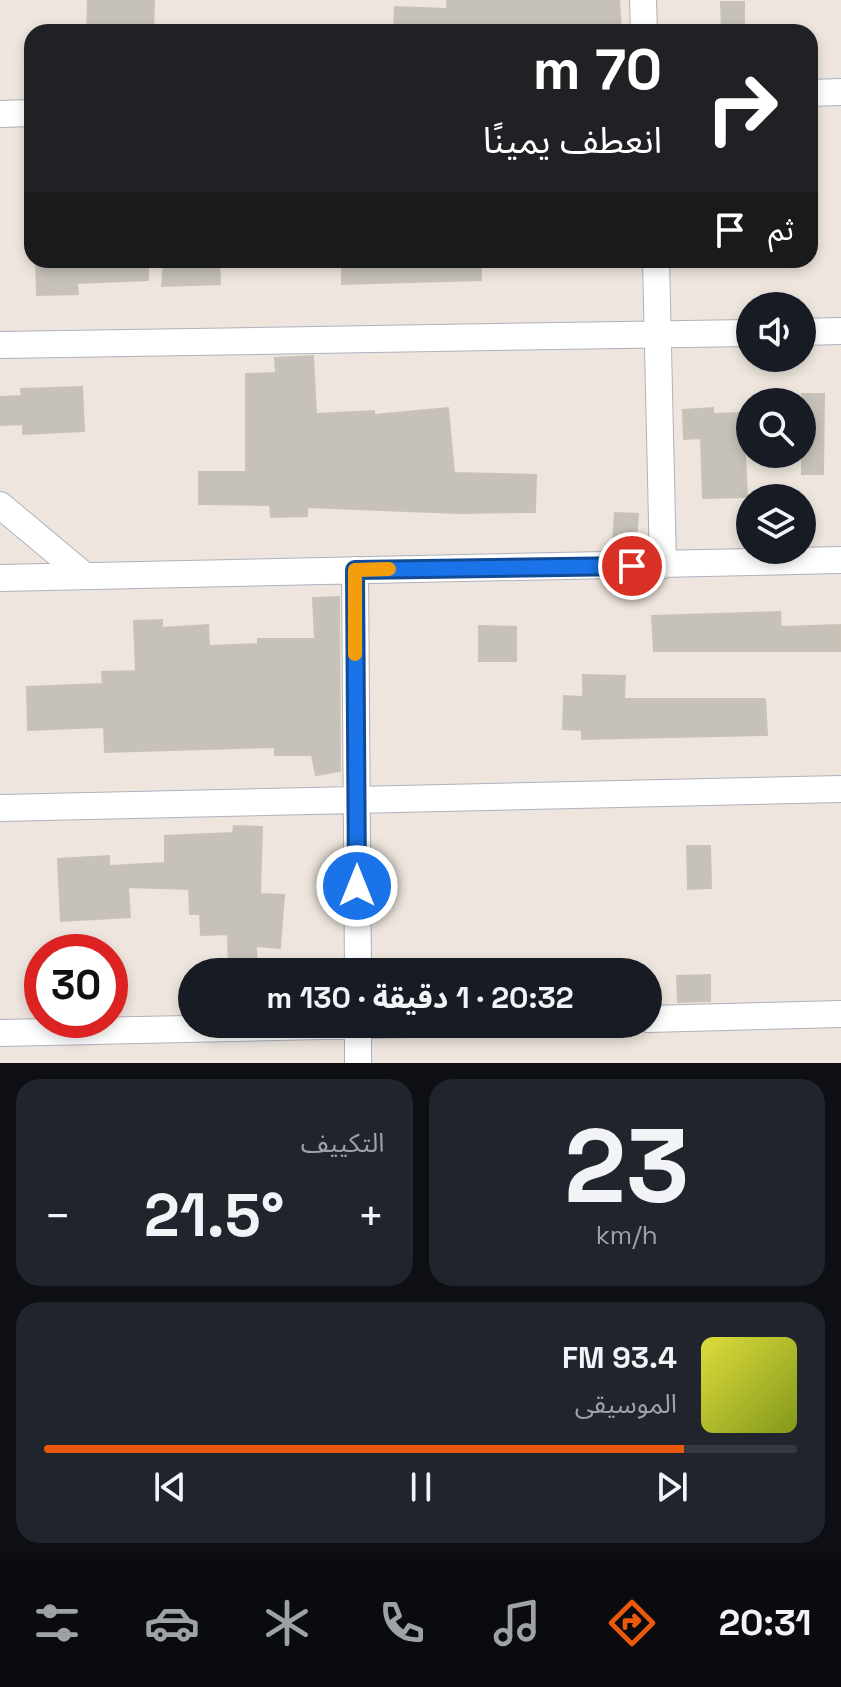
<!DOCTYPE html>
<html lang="ar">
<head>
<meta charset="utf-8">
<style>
  :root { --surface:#171b24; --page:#20242c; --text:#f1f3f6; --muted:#9ea1a6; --line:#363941; --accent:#ea580c }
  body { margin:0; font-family:"Space Grotesk","Noto Sans Arabic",sans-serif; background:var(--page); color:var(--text); direction:rtl; height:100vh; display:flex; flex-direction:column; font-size:30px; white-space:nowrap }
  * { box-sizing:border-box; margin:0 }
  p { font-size:26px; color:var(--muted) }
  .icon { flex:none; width:44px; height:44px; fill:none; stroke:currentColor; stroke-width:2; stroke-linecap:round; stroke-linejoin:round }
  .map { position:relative; height:1063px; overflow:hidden; direction:ltr }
  .drawer { display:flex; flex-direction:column; gap:16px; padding:16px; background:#0d0f14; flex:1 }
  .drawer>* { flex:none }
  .guide { position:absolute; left:24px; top:24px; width:794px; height:244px; border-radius:24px; box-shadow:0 4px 12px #0003; direction:rtl; background:#202124; color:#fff; overflow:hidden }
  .buttons { position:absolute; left:736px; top:292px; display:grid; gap:16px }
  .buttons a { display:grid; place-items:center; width:80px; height:80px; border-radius:50%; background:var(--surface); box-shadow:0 4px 12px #0003; font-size:40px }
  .speed { position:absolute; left:24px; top:934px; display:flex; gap:16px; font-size:40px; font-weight:700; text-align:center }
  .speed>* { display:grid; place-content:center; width:104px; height:104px; border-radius:50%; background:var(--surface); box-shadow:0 4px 12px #0003; line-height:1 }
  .speed .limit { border:12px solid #d22; background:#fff; color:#111 }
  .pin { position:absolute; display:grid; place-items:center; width:68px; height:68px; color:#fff; margin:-34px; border:4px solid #fff; border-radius:50%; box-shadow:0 2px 8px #0007 }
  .me { position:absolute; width:88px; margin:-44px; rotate:0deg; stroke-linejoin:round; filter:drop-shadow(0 0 6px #0008) }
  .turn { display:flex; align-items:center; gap:28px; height:168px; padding:0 24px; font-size:36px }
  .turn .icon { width:104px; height:104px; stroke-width:2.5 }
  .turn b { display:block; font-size:56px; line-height:68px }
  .then { display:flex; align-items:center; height:76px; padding:0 24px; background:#0003; gap:16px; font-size:30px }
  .big { font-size:60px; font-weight:700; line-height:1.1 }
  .drawer .widget { flex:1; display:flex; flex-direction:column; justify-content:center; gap:12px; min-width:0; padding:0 28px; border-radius:24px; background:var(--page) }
  .drawer .dial { align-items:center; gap:0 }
  .dial b { font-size:104px; line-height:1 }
  .song { display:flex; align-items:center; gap:24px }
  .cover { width:96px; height:96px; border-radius:12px; background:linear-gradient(135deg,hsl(60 70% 55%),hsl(70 70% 35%)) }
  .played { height:8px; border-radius:4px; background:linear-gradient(90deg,var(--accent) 85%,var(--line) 85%) }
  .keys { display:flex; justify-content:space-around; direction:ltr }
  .heat { display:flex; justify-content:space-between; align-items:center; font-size:44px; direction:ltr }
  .drawer .tiles { flex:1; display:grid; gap:16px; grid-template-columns:1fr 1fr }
  .widget:last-child { grid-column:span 2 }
  .trip { position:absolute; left:178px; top:958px; width:484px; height:80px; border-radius:40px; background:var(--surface); box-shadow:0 4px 12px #0003; font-weight:700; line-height:80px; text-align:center; direction:rtl }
  .tabs { display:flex; height:128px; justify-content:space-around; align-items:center; background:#090b0e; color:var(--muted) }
  .tabs .icon { width:56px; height:56px }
  .tabs .on { color:var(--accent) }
  .tabs b { font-size:36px; color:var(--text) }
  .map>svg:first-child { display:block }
  .building { fill:#c6c1b9; stroke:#cac2b7; stroke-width:2 }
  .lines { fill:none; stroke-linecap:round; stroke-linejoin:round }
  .street-casing { stroke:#aeb2bc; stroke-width:28 }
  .street { stroke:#fff; stroke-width:26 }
  .route-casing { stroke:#114b97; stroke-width:20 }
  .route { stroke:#1a73e8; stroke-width:14 }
  .slow { stroke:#f59e0b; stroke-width:14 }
</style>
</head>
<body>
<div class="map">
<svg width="841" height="1063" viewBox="0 0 841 1063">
  <rect width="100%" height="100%" fill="#eee6de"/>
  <path class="building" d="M88 0H154L153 32H87Z
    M447 0H619L621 32H394L395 7 447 9Z
    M721 2H744V32H722Z
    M36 260H148V280L77 283 78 294 37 295Z
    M164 260H219L220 284 162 286Z
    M342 260H481V280L342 284Z
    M313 356 316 414 374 411V415L448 408 454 473 536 475 535 512 457 513 307 507V516L271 517 270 505 199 504V472H246V374L276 373 275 358Z
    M82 387 84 431 23 434V424L0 425V397L22 396 21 389Z
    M802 394H824L823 474H802Z
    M713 408V414L743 413 747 497 703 498 701 438 684 439 683 410Z
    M615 513 638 514 636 542 613 540Z
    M339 597 340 771 316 775 312 755H275V747L105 752 104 727 28 730 27 687 103 684 102 672 136 671 134 621 162 620V628L208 625 209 646 258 644V639H315L313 598Z
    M780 612 781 627 841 625V651H654L652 616Z
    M479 626 516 627V661H479Z
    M583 675 625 676 624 699H765L767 735 582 739V730L563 729 564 696 583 697Z
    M234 826 262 827 260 894 284 895 280 948 256 946 257 970H229L228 934 201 935 200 914H190L189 889 128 887 130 917 61 921 58 859 109 856V866L165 863V836L233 833Z
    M687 846H710L711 888 688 889Z
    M710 975V1001L678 1002 677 976Z"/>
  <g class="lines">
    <g class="street-casing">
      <path id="street" d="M643 0 644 32
        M810 93 841 92
        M0 114 32 113
        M656 260 663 565
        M802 332 841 331
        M0 345 750 333
        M0 505 85 576
        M355 570 358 972
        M0 578 841 560
        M0 808 841 789
        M648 1019 841 1014
        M358 1024V1063
        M0 1033 410 1024"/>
    </g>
    <use href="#street" class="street"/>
  </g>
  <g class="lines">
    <g class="route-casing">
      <path id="route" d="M357 886 355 570 632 566"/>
    </g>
    <use href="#route" class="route"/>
    <path class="slow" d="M355 654V570L389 569"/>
  </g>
</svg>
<div class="buttons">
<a><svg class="icon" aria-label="sound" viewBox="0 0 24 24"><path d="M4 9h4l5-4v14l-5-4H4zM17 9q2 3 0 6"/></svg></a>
<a><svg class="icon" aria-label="search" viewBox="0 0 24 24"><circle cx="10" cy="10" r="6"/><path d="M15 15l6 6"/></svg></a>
<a><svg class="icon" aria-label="layers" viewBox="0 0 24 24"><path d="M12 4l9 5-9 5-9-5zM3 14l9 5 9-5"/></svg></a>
</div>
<div class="speed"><div class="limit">30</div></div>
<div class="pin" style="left:632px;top:566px;background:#d93025"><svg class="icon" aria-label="arrive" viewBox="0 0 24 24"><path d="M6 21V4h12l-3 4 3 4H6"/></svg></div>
<svg class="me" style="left:357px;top:886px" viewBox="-20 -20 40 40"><circle r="17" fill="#1a73e8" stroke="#fff" stroke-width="3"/><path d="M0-11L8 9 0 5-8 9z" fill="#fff"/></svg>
<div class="trip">20:32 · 1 دقيقة · 130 m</div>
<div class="guide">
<div class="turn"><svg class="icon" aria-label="right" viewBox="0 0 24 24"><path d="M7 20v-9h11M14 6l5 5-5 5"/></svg><div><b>70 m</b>انعطف يمينًا</div></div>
<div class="then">ثم<svg class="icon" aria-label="arrive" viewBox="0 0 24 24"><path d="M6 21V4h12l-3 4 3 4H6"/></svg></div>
</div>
</div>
<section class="drawer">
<div class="tiles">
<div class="widget dial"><b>23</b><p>km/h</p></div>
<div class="widget"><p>التكييف</p>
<div class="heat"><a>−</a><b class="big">21.5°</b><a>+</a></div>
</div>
<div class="widget">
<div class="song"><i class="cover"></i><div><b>93.4 FM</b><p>الموسيقى</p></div></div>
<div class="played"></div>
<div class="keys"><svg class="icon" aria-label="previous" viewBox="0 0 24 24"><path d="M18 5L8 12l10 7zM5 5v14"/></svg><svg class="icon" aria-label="pause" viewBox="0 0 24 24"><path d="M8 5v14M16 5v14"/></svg><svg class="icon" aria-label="next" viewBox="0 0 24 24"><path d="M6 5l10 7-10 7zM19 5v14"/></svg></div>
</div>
</div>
</section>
<nav class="tabs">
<b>20:31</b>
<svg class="icon on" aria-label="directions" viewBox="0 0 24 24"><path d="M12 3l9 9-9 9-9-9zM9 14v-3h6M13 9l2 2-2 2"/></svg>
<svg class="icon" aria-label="music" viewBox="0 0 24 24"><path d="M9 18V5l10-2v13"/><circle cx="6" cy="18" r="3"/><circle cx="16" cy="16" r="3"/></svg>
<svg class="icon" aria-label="phone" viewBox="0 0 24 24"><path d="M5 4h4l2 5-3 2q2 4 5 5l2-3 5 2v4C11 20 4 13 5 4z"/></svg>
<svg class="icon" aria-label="climate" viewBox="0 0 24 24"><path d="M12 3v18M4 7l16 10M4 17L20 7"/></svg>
<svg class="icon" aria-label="car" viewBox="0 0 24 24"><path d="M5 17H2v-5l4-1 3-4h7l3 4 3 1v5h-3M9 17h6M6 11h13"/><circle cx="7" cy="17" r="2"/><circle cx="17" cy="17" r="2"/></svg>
<svg class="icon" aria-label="filters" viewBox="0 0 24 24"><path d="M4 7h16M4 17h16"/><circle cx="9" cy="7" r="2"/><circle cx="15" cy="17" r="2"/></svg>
</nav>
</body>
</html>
